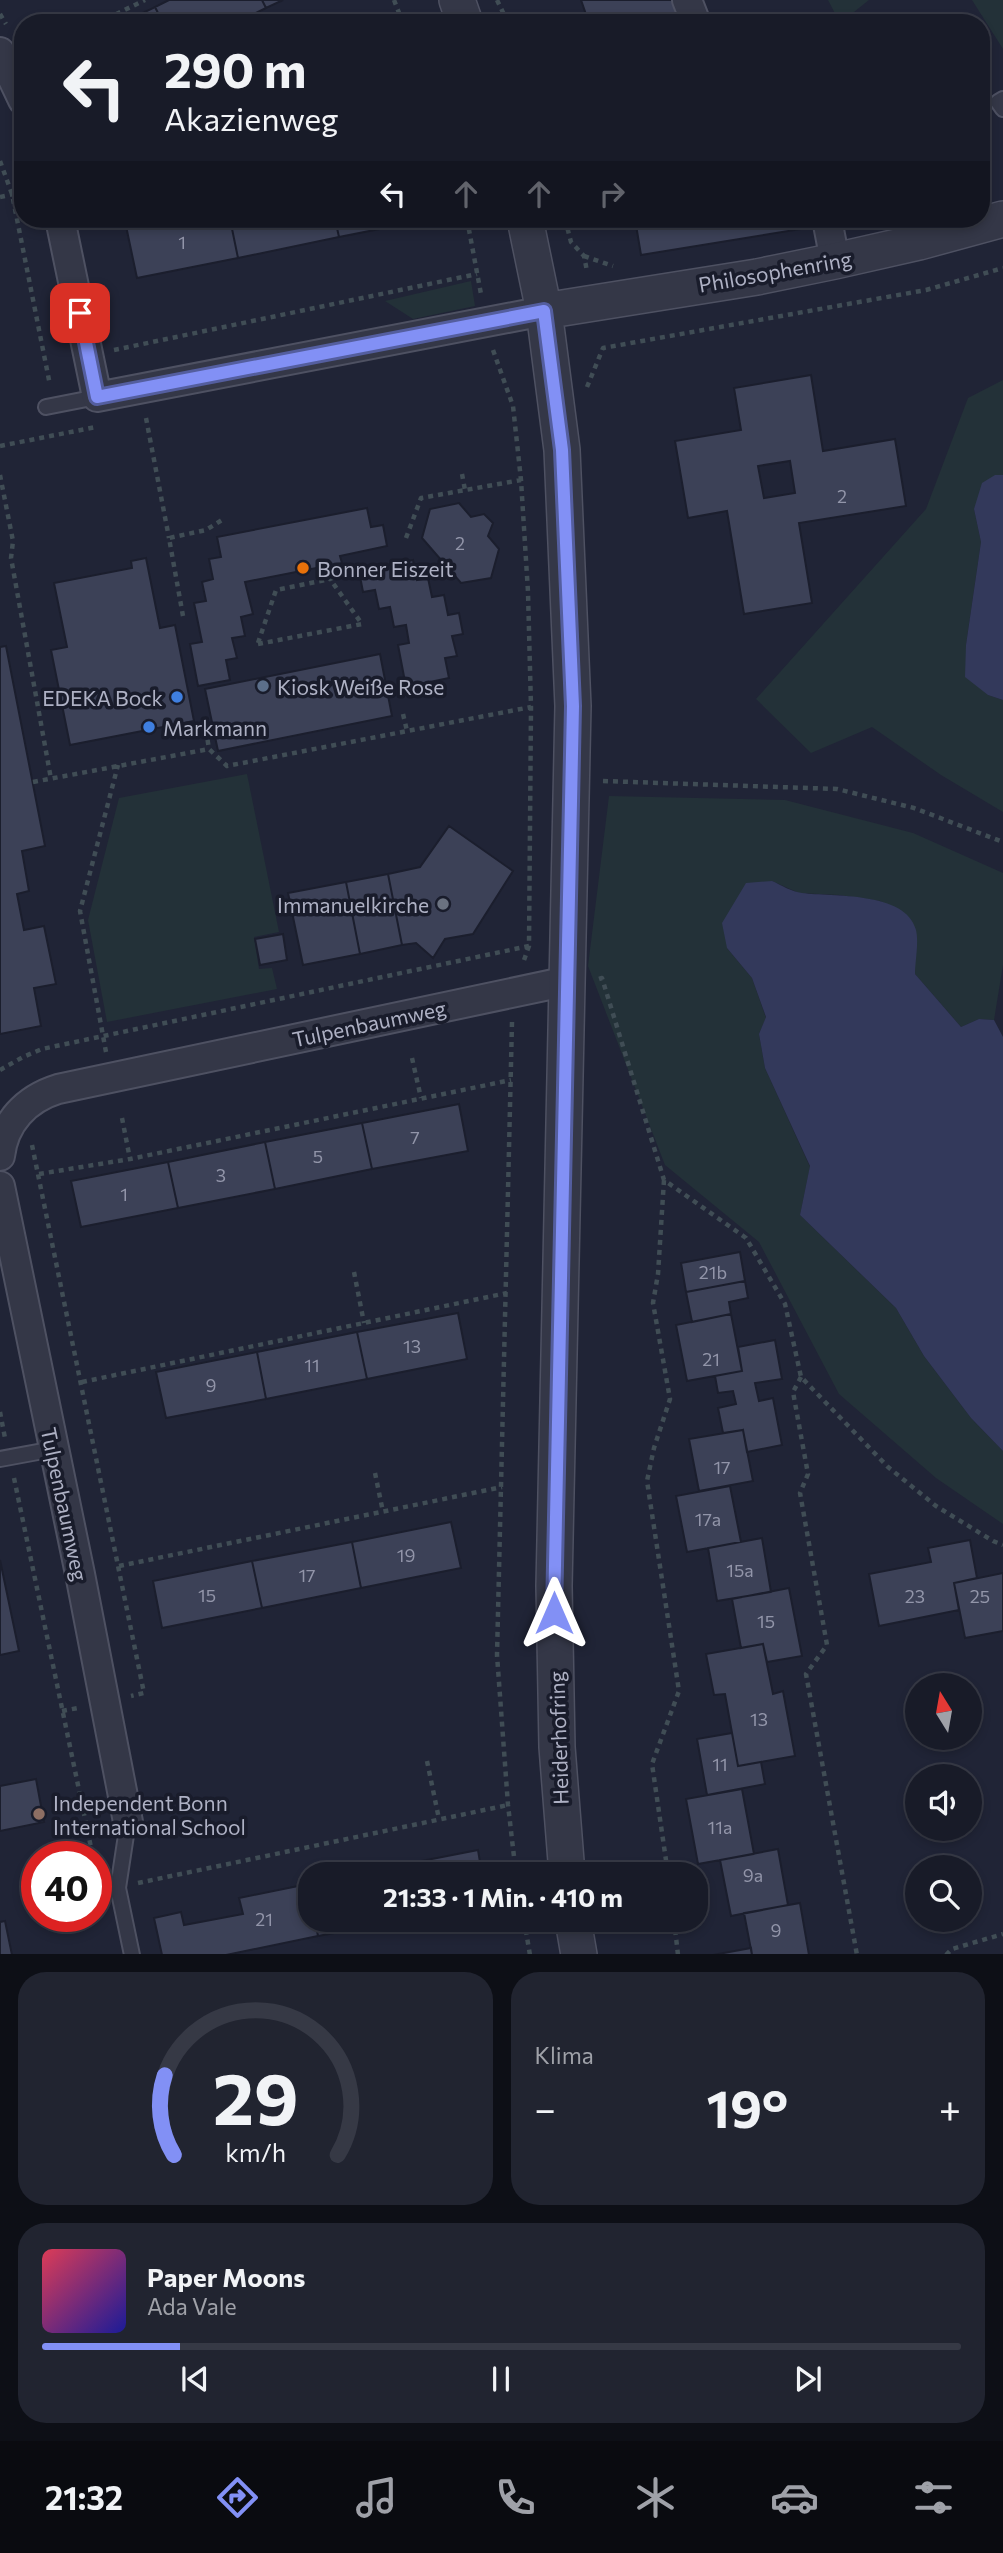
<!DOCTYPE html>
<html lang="de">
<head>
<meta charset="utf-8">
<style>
  :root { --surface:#181b28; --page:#212430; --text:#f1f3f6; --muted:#9fa1a8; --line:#363945; --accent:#8290f5 }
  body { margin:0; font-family:Commissioner,sans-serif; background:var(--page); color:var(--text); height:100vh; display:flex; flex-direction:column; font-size:26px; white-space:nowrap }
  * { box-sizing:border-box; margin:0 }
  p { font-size:23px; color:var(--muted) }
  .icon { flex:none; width:38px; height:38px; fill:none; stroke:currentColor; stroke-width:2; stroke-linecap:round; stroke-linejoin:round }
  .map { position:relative; height:1954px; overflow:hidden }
  .sheet { display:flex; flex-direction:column; gap:18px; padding:18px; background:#0d0f16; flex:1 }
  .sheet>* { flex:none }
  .banner { position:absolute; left:14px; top:14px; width:976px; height:214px; border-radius:28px; box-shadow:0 4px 10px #0003,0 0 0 2px var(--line); background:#181b28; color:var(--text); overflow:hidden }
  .needle { width:46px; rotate:349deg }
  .fabs { position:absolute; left:905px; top:1673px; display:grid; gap:14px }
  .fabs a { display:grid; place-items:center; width:77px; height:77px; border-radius:50%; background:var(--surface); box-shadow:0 4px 10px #0003,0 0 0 2px var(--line); font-size:35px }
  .speed { position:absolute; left:21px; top:1841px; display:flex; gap:14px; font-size:35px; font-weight:700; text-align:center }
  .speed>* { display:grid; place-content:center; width:91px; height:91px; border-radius:50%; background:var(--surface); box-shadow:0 4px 10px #0003,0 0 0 2px var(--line); line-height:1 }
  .speed .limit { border:10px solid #d22; background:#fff; color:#111 }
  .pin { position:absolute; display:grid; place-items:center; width:60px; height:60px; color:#fff; margin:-30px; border-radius:14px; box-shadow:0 4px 10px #0006 }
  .me { position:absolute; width:77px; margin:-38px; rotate:0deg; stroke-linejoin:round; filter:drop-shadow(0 0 5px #0008) }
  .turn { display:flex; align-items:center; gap:24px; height:147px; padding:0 35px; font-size:32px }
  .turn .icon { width:91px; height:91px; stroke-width:2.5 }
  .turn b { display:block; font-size:49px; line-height:60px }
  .lanes { display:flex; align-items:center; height:66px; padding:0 35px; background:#0003; justify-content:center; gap:35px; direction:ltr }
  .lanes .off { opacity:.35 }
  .big { font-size:52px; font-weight:700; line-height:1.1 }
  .sheet .widget { flex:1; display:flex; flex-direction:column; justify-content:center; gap:10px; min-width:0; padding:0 24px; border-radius:28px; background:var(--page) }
  .sheet .dial { align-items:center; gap:0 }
  .dial svg { height:182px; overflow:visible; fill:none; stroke:var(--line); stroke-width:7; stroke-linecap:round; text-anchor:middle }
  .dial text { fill:var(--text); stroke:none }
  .song { display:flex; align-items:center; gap:21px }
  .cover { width:84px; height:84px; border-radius:10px; background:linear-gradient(135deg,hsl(350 70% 55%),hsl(240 70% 35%)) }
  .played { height:7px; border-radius:4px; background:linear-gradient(90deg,var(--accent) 15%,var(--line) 15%) }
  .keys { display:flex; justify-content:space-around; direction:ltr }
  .heat { display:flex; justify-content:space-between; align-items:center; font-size:38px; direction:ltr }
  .sheet .tiles { flex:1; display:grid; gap:18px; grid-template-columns:1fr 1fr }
  .widget:last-child { grid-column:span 2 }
  .trip { position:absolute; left:298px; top:1862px; width:410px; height:70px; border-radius:28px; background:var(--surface); box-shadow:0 4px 10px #0003,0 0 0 2px var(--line); font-weight:700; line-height:70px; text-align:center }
  .dock { display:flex; height:112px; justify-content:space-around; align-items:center; background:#0a0b10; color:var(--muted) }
  .dock .icon { width:49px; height:49px }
  .dock .active { color:var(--accent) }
  .dock b { font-size:32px; color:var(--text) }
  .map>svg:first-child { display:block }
  .green { fill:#233138 }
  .water { fill:#33395b }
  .building { fill:#3c4157; stroke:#1b1e2d; stroke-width:2; fill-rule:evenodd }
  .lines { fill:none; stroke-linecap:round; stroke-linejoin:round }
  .service-casing { stroke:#4e5162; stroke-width:18 }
  .minor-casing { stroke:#4e5162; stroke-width:32 }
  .tertiary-casing { stroke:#4e5162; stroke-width:38 }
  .path { stroke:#404d55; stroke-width:4.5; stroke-dasharray:5 5; stroke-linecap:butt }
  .service { stroke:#343747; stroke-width:14 }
  .minor { stroke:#343747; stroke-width:28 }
  .tertiary { stroke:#343747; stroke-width:35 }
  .route-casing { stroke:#545e9f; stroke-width:18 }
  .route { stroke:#8290f5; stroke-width:12 }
  .food-dot { fill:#e8710a; stroke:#191c2b; stroke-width:2.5 }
  .service-dot { fill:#5c6f8a; stroke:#191c2b; stroke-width:2.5 }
  .shop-dot { fill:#3f7fe0; stroke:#191c2b; stroke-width:2.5 }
  .worship-dot { fill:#6b7280; stroke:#191c2b; stroke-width:2.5 }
  .education-dot { fill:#8d6e63; stroke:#191c2b; stroke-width:2.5 }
  .labels { text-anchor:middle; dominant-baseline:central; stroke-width:7; stroke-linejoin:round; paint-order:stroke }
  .number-label { font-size:18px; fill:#9295a9 }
  .street-label { font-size:21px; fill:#aeb1c4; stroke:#191c2b }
  .poi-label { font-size:21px; fill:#aeb1c4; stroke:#191c2b; text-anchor:start }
</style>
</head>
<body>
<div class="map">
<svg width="1003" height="1955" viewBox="0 0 1003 1955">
  <rect width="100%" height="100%" fill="#202436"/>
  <path class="green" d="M828 0H869L840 23Z
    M972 0H1003V49Z
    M471 281 475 306 413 319 385 301Z
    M1003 380V475H995L974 509 981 542 966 645 988 695 1003 700V812L941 775 872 727 811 753 756 699 926 509 968 398Z
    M247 774 279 932 254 937 259 969 272 968 277 989 107 1022 88 920 119 798Z
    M609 796 785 800 913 833 1003 873V965L994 1020 979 1019 961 1027 915 974V929L880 901 839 895 799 893 772 881 727 948 752 978 766 1018 759 1034 765 1068 810 1167 800 1215 896 1308 924 1356 971 1418 1003 1451V1524L936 1478 839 1394 759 1242 665 1165 588 966Z"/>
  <path class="water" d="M995 475H1003V700L988 695 965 677 966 645 981 542 974 509 982 483Z
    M772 881C781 885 792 892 802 893 832 897 906 891 916 930 919 943 915 961 915 974L961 1027 979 1019 994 1020 1003 1037V1451L971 1418 924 1356 896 1308 800 1215 810 1166 765 1068 759 1034 766 1017 752 978 727 948 722 923 746 883Z"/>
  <path class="building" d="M169 0H262L266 8 235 23H163L155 7Z
    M262 0H283L266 8Z
    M581 0H674L678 23H589Z
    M155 7 163 23H122Z
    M164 219H230L238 258 137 278 126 226Z
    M230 219H335L339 237 238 258Z
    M335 219H430L339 237Z
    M635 219H806L807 228 641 255Z
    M811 375 823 451 895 439 906 506 799 523 812 603 744 614 727 511 688 518 675 441 741 430 734 388ZM790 461 795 493 764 498 758 466Z
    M459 503 471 517 484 514 493 523 488 536 499 549 491 578 461 583 422 538 430 509Z
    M367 508 371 527 383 525 387 546 340 556 342 563 245 582 253 614 241 617 245 636 232 638 237 658 226 660 230 680 198 686 190 644 202 642 194 603 206 601 202 582 213 579 209 559 221 557 217 537Z
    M146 558 160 628 175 625 194 721 70 745 51 650 67 647 54 583 132 568 131 561Z
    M413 560 417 580 428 578 432 597 444 595 448 615 459 613 463 634 452 636 457 656 445 658 449 678 406 687 398 645 409 643 406 625 394 627 390 607 379 609 375 590 363 592 359 571Z
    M6 646 45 846 22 851 29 891 17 894 24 930 44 926 56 984 34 988 41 1026 0 1034V647Z
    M380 654 392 716 218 751 205 689Z
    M449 826 513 871 473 934 445 939 433 958 416 943 402 945 388 874 420 867Z
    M388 874 402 945 360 954 346 882Z
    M346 882 360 954 303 965 288 893Z
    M283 934 287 960 260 965 255 939Z
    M459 1104 468 1151 372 1169 362 1123Z
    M362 1123 372 1169 275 1189 265 1142Z
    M265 1142 275 1189 178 1208 168 1162Z
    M168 1162 178 1208 81 1227 71 1181Z
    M740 1252 745 1281 686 1292 681 1263Z
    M745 1281 748 1298 729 1302 731 1314 692 1322 686 1292Z
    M458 1313 467 1359 367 1379 357 1332Z
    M731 1314 742 1371 687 1381 676 1325Z
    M357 1332 367 1379 266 1399 257 1352Z
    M775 1340 782 1379 755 1383 759 1401 773 1398 782 1445 747 1452 743 1430 723 1433 718 1408 736 1404 733 1391 718 1393 715 1376 742 1371 738 1347Z
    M257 1352 266 1399 166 1418 156 1372Z
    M743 1430 753 1481 699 1491 689 1439Z
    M730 1486 741 1542 687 1552 676 1496Z
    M451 1522 461 1568 361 1588 352 1542Z
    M762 1538 771 1592 717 1601 708 1548Z
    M970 1540 977 1578 954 1583 959 1610 879 1626 869 1574 931 1562 928 1548Z
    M352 1542 361 1588 262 1608 252 1561Z
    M0 1560 19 1651 0 1655Z
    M252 1561 262 1608 162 1628 153 1581Z
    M1003 1573V1631L965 1638 954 1583Z
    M789 1588 802 1656 767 1662 763 1644 741 1648 732 1599Z
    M763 1644 773 1694 783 1691 795 1756 738 1766 725 1694 714 1695 706 1654Z
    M732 1733 738 1766 761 1762 765 1784 707 1795 697 1739Z
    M36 1779 44 1822 0 1831V1786Z
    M742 1789 754 1854 698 1864 686 1799Z
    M778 1849 788 1905 731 1916 720 1860Z
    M478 1850 482 1874H402L401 1865Z
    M308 1884 310 1920H315L318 1936 226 1955H162L154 1918 181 1912 184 1925 243 1914 239 1898Z
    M800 1903 809 1955H752L744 1913Z
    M315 1920H402L318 1936Z
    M5 1921 12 1955H0V1922Z
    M751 1948 752 1955H713Z"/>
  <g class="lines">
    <g class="service-casing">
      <path id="service" d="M1003 99 998 102 1003 109
        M46 407 97 397
        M0 1459 54 1449
        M128 1822 118 1888 132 1955"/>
    </g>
    <g class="minor-casing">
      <path id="minor" d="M687 0 696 23
        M0 52 23 100
        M60 219 97 397 544 311
        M827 219 835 261
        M0 1156C4 1122 26 1099 58 1089L568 981
        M0 1186 80 1574 128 1822"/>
    </g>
    <g class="tertiary-casing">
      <path id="tertiary" d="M457 0 465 23
        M525 219 544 311 562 450 573 706 554 1586 557 1747 567 1874
        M544 311 757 277 835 261 919 242 1003 219
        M573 1920 579 1955"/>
    </g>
    <path class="path" d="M394 0 403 23
      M497 0 508 23
      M0 14 6 24
      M98 23 145 0
      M0 161 12 194 50 385
      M0 197 23 192
      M467 219 481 294
      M565 219 571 242 584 256 587 271
      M91 226 125 219
      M584 256 613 266
      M114 350 477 274
      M493 350 513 406 521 480 528 592 531 707 529 946 523 963
      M587 387 603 348 926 290 1003 268
      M146 418 169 538
      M0 446 96 427
      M462 474 465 490
      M0 475 13 541 11 558 51 779
      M406 538 421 498 521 480
      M183 616 169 538 206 530 222 520
      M258 643 276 590 330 579 342 574
      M258 644 362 624 330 579
      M403 714 407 731
      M206 730 209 749
      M603 781 837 789 914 808 1003 842
      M33 782 209 749 227 766 531 707
      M599 979 602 978 664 1180 746 1238 785 1304 801 1377 888 1467 936 1506 993 1541 1003 1545
      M512 1022 497 1655 508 1805 516 1874
      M106 1052 80 911 118 765
      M412 1058 421 1098
      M0 1070 23 1057 42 1049 529 946
      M122 1118 130 1159
      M32 1145 144 1693 131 1696
      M39 1174 130 1159 511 1080
      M664 1180 658 1274 653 1303 670 1399 654 1448 647 1481 679 1691 652 1764 668 1874
      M354 1272 364 1323
      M801 1377 793 1392 808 1474 800 1493 827 1645 806 1674 857 1955
      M82 1382 507 1293
      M0 1412 5 1438
      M375 1473 383 1512
      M14 1478 93 1857
      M119 1566 502 1487
      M62 1711 78 1708
      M427 1761 439 1819
      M138 1883 508 1805
      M524 1920 530 1955
      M674 1920 678 1955
      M946 1955 952 1949 1003 1934"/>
    <use href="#service" class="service"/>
    <use href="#minor" class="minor"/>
    <use href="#tertiary" class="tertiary"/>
  </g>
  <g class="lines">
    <g class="route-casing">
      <path id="route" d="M80 313 97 397 544 311 562 450 573 706 554 1613"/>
    </g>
    <use href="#route" class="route"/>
  </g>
  <circle class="food-dot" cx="303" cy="568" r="7"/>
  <circle class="service-dot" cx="263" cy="686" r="7"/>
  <g class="shop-dot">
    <circle cx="177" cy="697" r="7"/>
    <circle cx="149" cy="727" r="7"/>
  </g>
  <circle class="worship-dot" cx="443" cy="904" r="7"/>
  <circle class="education-dot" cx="39" cy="1814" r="7"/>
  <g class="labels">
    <g class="number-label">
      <text x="182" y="242">1</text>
      <text x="842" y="496">2</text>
      <text x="460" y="543">2</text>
      <text x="415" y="1137">7</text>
      <text x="318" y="1156">5</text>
      <text x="221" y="1175">3</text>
      <text x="124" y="1194">1</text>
      <text x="713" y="1272">21b</text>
      <text x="412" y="1346">13</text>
      <text x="711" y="1359">21</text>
      <text x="312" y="1365">11</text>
      <text x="211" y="1385">9</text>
      <text x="722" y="1467">17</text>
      <text x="708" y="1519">17a</text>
      <text x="406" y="1555">19</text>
      <text x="740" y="1570">15a</text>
      <text x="307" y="1575">17</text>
      <text x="207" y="1595">15</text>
      <text x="915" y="1596">23</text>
      <text x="980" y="1596">25</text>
      <text x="766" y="1621">15</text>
      <text x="759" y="1719">13</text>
      <text x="720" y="1764">11</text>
      <text x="720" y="1827">11a</text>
      <text x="753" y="1875">9a</text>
      <text x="264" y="1919">21</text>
      <text x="776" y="1930">9</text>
    </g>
    <g class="street-label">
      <text transform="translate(775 271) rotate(-10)">Philosophenring</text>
      <text transform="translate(369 1023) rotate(-12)">Tulpenbaumweg</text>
      <text transform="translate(65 1504) rotate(78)">Tulpenbaumweg</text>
      <text transform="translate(558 1738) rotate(-92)">Heiderhofring</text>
    </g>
    <g class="poi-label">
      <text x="317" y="568">Bonner Eiszeit</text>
      <text x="277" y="686">Kiosk Weiße Rose</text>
      <text x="163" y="697" text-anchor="end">EDEKA Bock</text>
      <text x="163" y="727">Markmann</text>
      <text x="429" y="904" text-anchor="end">Immanuelkirche</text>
      <text x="53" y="1802">Independent Bonn<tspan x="53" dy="24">International School</tspan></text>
    </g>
  </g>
</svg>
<div class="fabs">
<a><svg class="needle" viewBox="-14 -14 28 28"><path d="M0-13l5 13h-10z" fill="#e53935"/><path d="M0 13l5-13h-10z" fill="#9fa1a8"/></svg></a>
<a><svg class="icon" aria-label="sound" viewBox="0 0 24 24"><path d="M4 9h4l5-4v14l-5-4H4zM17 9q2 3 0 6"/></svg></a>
<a><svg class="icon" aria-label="search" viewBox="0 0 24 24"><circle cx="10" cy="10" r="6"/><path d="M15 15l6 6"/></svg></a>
</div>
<div class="speed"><div class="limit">40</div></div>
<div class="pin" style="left:80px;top:313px;background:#d93025"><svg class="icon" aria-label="arrive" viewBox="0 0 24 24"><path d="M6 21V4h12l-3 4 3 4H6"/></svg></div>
<svg class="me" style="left:554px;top:1613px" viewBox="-20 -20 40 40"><path d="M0-17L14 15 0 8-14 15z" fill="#8290f5" stroke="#fff" stroke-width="4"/></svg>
<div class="trip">21:33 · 1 Min. · 410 m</div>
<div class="banner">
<div class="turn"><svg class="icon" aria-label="left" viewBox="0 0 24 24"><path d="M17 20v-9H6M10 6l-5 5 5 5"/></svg><div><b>290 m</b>Akazienweg</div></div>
<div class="lanes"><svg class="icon" aria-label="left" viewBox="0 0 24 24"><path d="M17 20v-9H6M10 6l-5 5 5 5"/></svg><svg class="icon off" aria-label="ahead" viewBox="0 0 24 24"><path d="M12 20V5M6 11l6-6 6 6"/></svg><svg class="icon off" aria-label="ahead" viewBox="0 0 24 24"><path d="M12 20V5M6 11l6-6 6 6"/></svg><svg class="icon off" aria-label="right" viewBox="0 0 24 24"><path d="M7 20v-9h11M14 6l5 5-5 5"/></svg></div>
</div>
</div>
<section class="sheet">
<div class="tiles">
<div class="widget dial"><svg viewBox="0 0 100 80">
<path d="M14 69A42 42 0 1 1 86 69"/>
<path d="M14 69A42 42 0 0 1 10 34" stroke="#8290f5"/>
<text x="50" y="56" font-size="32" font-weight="700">29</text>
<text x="50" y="72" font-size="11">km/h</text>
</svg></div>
<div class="widget"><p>Klima</p>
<div class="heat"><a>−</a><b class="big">19°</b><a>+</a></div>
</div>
<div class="widget">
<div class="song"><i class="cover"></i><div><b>Paper Moons</b><p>Ada Vale</p></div></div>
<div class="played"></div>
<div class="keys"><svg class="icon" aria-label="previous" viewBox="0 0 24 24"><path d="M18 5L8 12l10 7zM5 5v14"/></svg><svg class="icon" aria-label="pause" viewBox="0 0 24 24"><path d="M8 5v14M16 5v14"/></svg><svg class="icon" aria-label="next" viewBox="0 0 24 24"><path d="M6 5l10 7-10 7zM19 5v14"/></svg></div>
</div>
</div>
</section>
<nav class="dock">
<b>21:32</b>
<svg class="icon active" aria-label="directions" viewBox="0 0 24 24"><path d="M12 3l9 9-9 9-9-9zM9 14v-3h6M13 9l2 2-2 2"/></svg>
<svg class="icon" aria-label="music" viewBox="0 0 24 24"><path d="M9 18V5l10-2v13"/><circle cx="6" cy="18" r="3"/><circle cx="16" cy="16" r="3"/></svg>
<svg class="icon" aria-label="phone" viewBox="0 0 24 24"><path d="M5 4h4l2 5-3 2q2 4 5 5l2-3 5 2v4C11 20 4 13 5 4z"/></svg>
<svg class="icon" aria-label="climate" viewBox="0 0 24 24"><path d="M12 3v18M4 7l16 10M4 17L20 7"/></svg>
<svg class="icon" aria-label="car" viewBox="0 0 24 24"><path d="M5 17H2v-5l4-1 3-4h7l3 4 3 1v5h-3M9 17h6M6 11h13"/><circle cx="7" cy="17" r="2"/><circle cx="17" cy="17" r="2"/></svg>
<svg class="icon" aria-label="filters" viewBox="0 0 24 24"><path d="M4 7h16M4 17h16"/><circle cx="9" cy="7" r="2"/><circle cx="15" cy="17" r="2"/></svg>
</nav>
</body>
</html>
